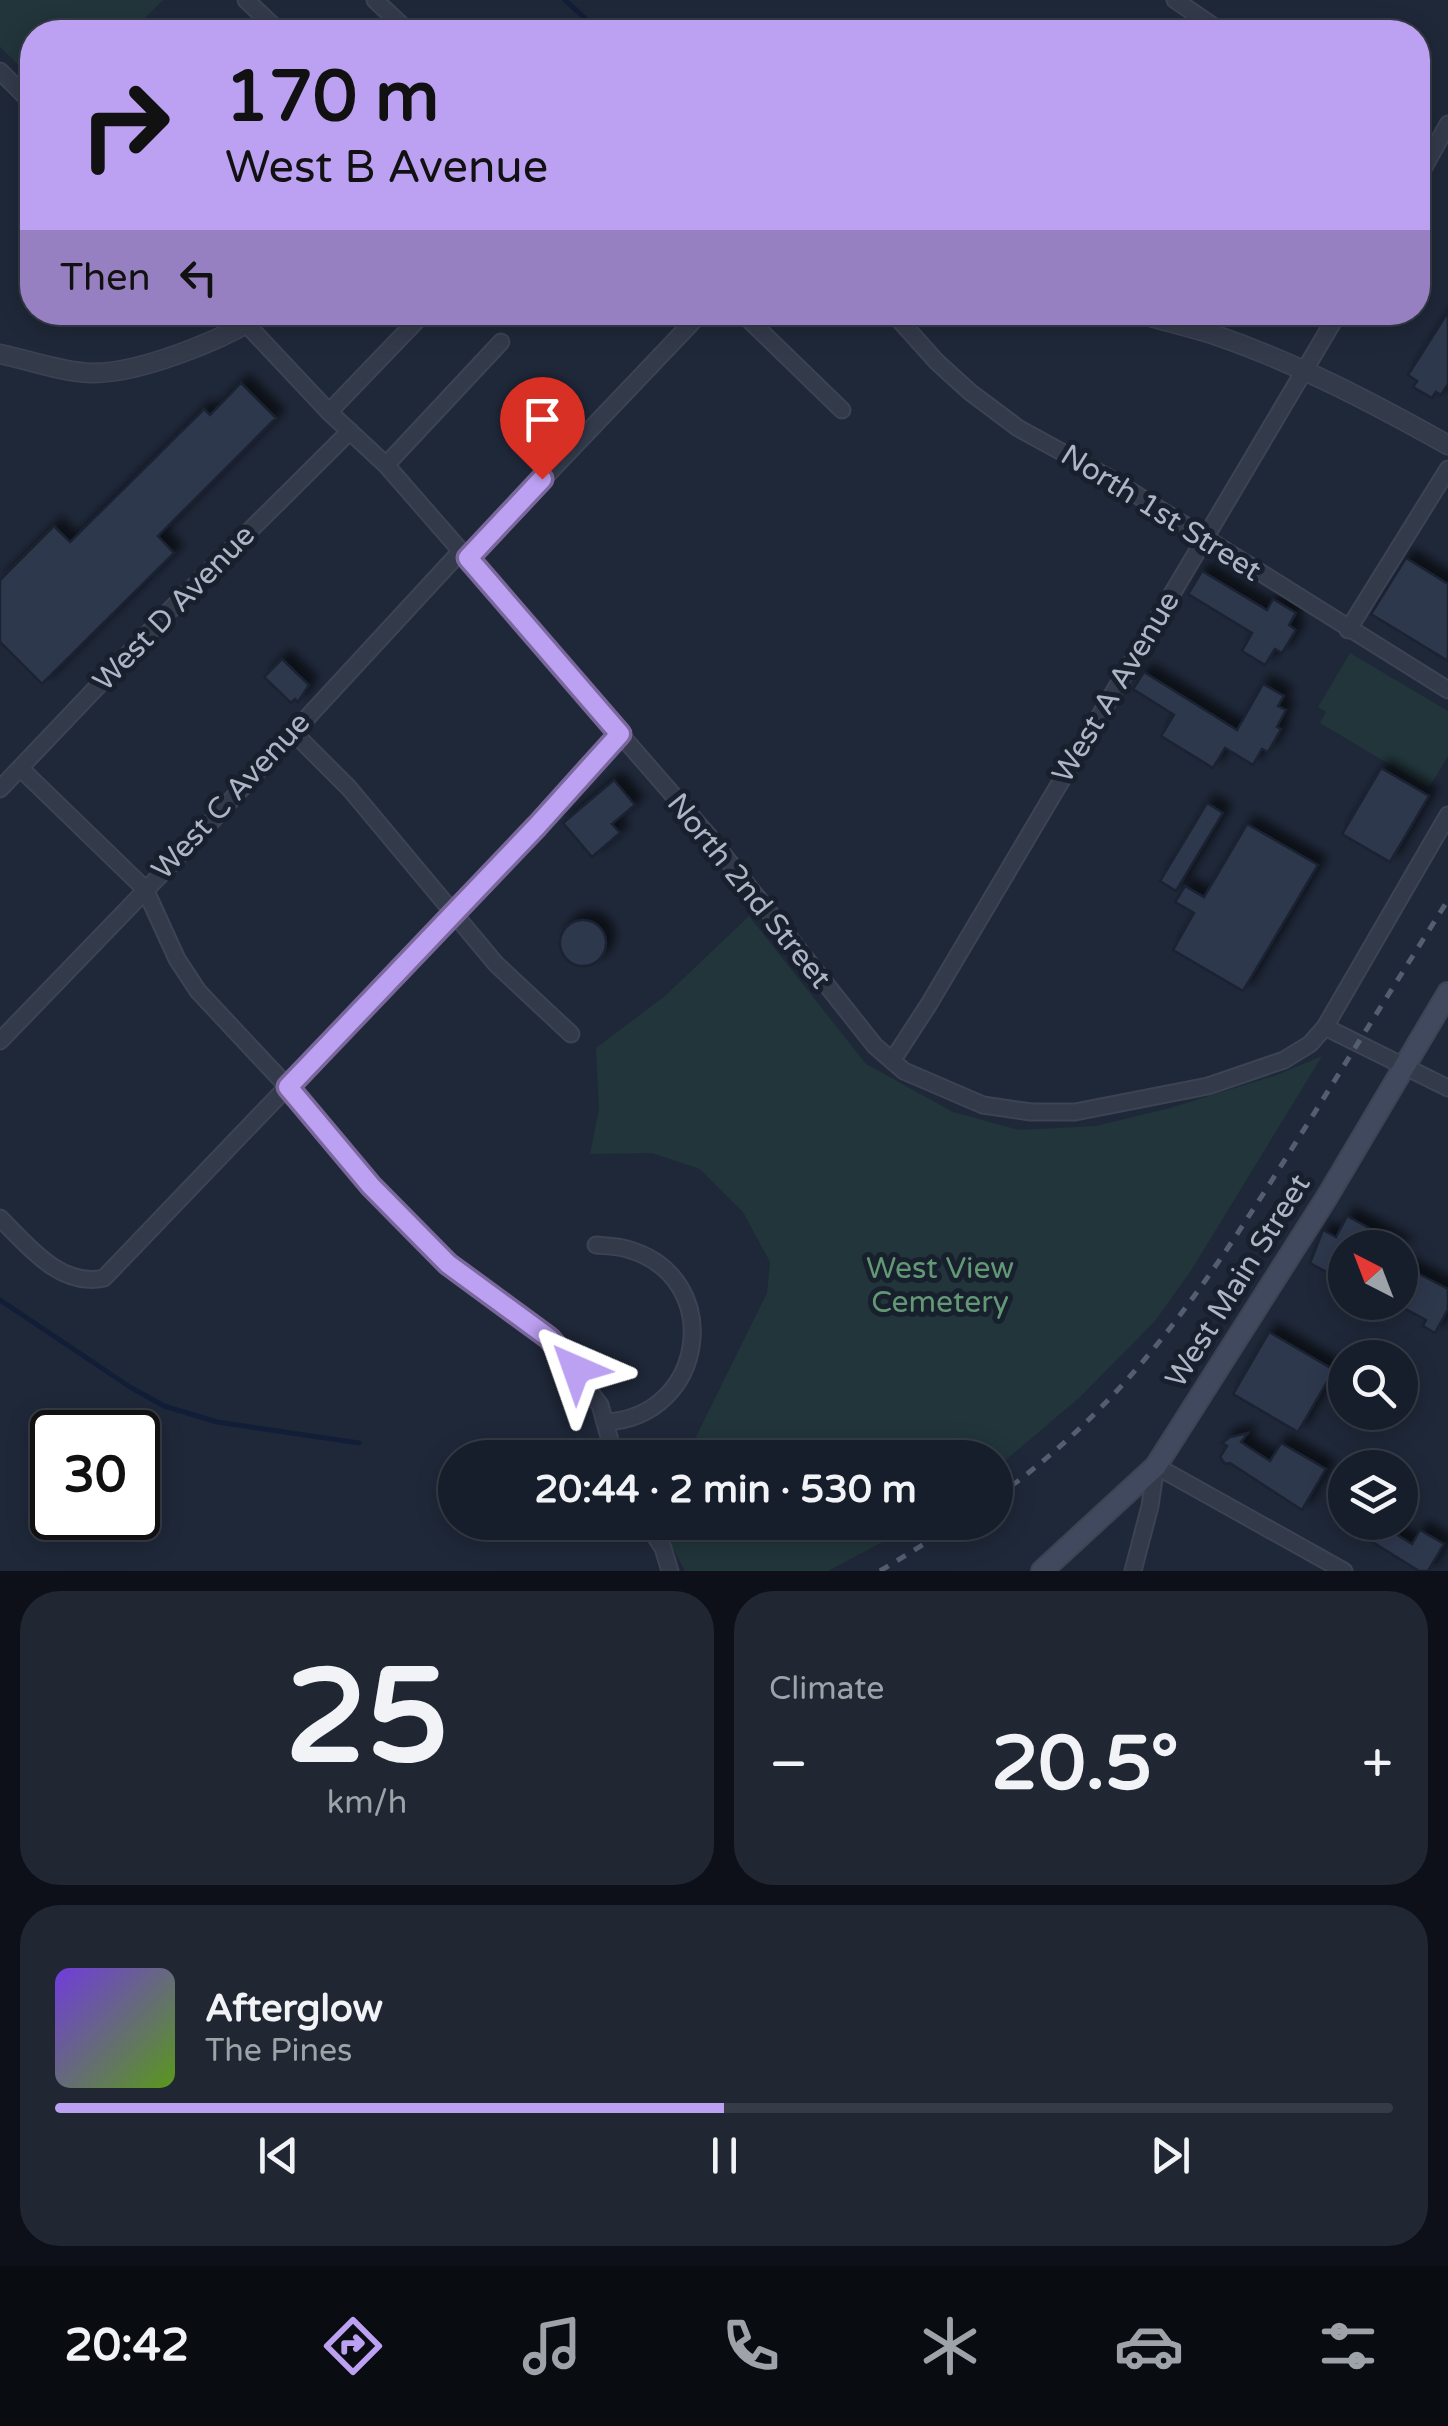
<!DOCTYPE html>
<html lang="en">
<head>
<meta charset="utf-8">
<style>
  :root { --surface:#171e2b; --page:#202733; --text:#f1f3f6; --muted:#9ea2a9; --line:#363c47; --accent:#bca0f2 }
  body { margin:0; font-family:"Varela Round",sans-serif; background:var(--page); color:var(--text); height:100vh; display:flex; flex-direction:column; font-size:38px; white-space:nowrap }
  * { box-sizing:border-box; margin:0 }
  p { font-size:32px; color:var(--muted) }
  .icon { flex:none; width:55px; height:55px; fill:none; stroke:currentColor; stroke-width:2; stroke-linecap:round; stroke-linejoin:round }
  .map { position:relative; height:1571px; overflow:hidden }
  .panel { display:flex; flex-direction:column; gap:20px; padding:20px; background:#0d1018; flex:1 }
  .panel>* { flex:none }
  .banner { position:absolute; left:20px; top:20px; width:1410px; height:305px; border-radius:40px; box-shadow:0 5px 25px #0003,0 0 0 2px var(--line); background:#bca0f2; color:#111; overflow:hidden }
  .needle { width:65px; rotate:318deg }
  .tools { position:absolute; left:1328px; top:1230px; display:grid; gap:20px }
  .tools a { display:grid; place-items:center; width:90px; height:90px; border-radius:50%; background:var(--surface); box-shadow:0 5px 25px #0003,0 0 0 2px var(--line); font-size:50px }
  .speed { position:absolute; left:30px; top:1410px; display:flex; gap:20px; font-size:50px; font-weight:700; text-align:center }
  .speed>* { display:grid; place-content:center; width:130px; height:130px; border-radius:50%; background:var(--surface); box-shadow:0 5px 25px #0003,0 0 0 2px var(--line); line-height:1 }
  .speed .limit { border:5px solid #111; border-radius:15px; background:#fff; color:#111 }
  .pin { position:absolute; display:grid; place-items:center; width:85px; height:85px; color:#fff; margin:-102px -42px; border-radius:50% 50% 50% 0; rotate:-45deg; box-shadow:0 0 10px #0007 }
  .pin .icon { rotate:45deg }
  .me { position:absolute; width:110px; margin:-55px; rotate:317deg; stroke-linejoin:round; filter:drop-shadow(0 0 8px #0008) }
  .turn { display:flex; align-items:center; gap:35px; height:210px; padding:0 40px; font-size:45px }
  .turn .icon { width:130px; height:130px; stroke-width:2.5 }
  .turn b { display:block; font-size:70px; line-height:85px }
  .then { display:flex; align-items:center; height:95px; padding:0 40px; background:#0003; gap:20px; font-size:38px }
  .big { font-size:75px; font-weight:800; line-height:1.1 }
  .panel .tile { flex:1; display:flex; flex-direction:column; justify-content:center; gap:15px; min-width:0; padding:0 35px; border-radius:40px; background:var(--page) }
  .panel .dial { align-items:center; gap:0 }
  .dial b { font-size:130px; line-height:1 }
  .song { display:flex; align-items:center; gap:30px }
  .cover { width:120px; height:120px; border-radius:15px; background:linear-gradient(135deg,hsl(260 70% 55%),hsl(90 70% 35%)) }
  .played { height:10px; border-radius:5px; background:linear-gradient(90deg,var(--accent) 50%,var(--line) 50%) }
  .keys { display:flex; justify-content:space-around; direction:ltr }
  .heat { display:flex; justify-content:space-between; align-items:center; font-size:55px; direction:ltr }
  .panel .tiles { flex:1; display:grid; gap:20px; grid-template-columns:1fr 1fr }
  .tile:last-child { grid-column:span 2 }
  .trip { position:absolute; left:438px; top:1440px; width:575px; height:100px; border-radius:50px; background:var(--surface); box-shadow:0 5px 25px #0003,0 0 0 2px var(--line); font-weight:800; line-height:100px; text-align:center }
  .tab-bar { display:flex; height:160px; justify-content:space-around; align-items:center; background:#090c11; color:var(--muted) }
  .tab-bar .icon { width:70px; height:70px }
  .tab-bar .selected { color:var(--accent) }
  .tab-bar b { font-size:45px; color:var(--text) }
  .map>svg:first-child { display:block }
  .green { fill:#21353a }
  .lines { fill:none; stroke-linecap:round; stroke-linejoin:round }
  .stream { stroke:#121e37; stroke-width:5 }
  .building { fill:#2e394e; stroke:#1a2230; stroke-width:2.5; filter:url(#shadow) }
  .minor-casing { stroke:#3c4353; stroke-width:19 }
  .tertiary-casing { stroke:#3c4353; stroke-width:21 }
  .secondary-casing { stroke:#3c4353; stroke-width:24 }
  .minor { stroke:#333a4a; stroke-width:15 }
  .tertiary { stroke:#333a4a; stroke-width:18 }
  .secondary { stroke:#40495d; stroke-width:20 }
  .rail { stroke:#545e71; stroke-width:5; stroke-dasharray:10 10; stroke-linecap:butt }
  .route-casing { stroke:#7a689d; stroke-width:25 }
  .route { stroke:#bca0f2; stroke-width:18 }
  .labels { text-anchor:middle; dominant-baseline:central; stroke-width:10; stroke-linejoin:round; paint-order:stroke }
  .street-label { font-size:30px; fill:#adb5c6; stroke:#18202e }
  .park-label { font-size:30px; fill:#639874; stroke:#18202e }
</style>
</head>
<body>
<div class="map">
<svg width="1448" height="1571" viewBox="0 0 1448 1571">
  <defs>
    <filter id="shadow"><feDropShadow dx="8" dy="-8" stdDeviation="5" flood-color="#0009"/></filter>
  </defs>
  <rect width="100%" height="100%" fill="#1f2839"/>
  <path class="green" d="M0 0H163L131 32H32V78L0 47Z
    M1350 653 1448 711V756L1429 788 1320 723 1326 712 1318 707Z
    M749 916 866 1064 953 1112 1019 1130 1096 1126 1170 1108 1277 1075 1322 1056 1192 1269 1155 1321 1079 1398 995 1469V1458L686 1457 767 1293 770 1262 743 1212 700 1169 652 1153 590 1154 599 1109 596 1048 665 996Z
    M660 1523H918L828 1571H685Z"/>
  <g class="lines">
    <path class="stream" d="M565 0 600 32
      M0 1300 130 1387 164 1406 217 1422 359 1443"/>
  </g>
  <path class="building" d="M1448 312V384L1441 395 1436 392 1432 398 1413 387 1417 381 1408 375Z
    M241 383 276 418 158 536 174 553 42 684 0 642V580L54 526 70 542 204 409 210 415Z
    M1406 558 1448 584V661L1371 614Z
    M1202 571 1267 610 1273 599 1296 613 1289 625 1296 630 1282 653 1275 649 1265 665 1242 651 1252 633 1188 594Z
    M282 659 309 685 298 702 295 699 291 703 264 677Z
    M1144 672 1237 730 1263 684 1284 696 1278 706 1286 710 1277 727 1281 729 1268 752 1262 749 1253 765 1225 748 1213 768 1161 736 1174 715 1133 689Z
    M1381 768 1429 796 1390 862 1342 834Z
    M614 780 635 805 612 824 620 833 592 857 563 823Z
    M1207 803 1223 813 1176 891 1160 881Z
    M1247 824 1318 865 1243 991 1173 950 1194 913 1175 902 1185 886 1204 897Z
    M560 943a23 23 0 1 1 46 0a23 23 0 1 1-46 0Z
    M1347 1216 1406 1248H1345V1282L1310 1263 1323 1230 1336 1237Z
    M1400 1264 1448 1289V1309L1435 1333 1423 1326 1426 1320 1400 1306Z
    M1269 1332 1334 1370 1298 1432 1233 1394Z
    M1248 1433 1241 1442 1270 1461 1281 1443 1326 1469 1302 1510 1230 1463 1225 1464 1220 1457 1227 1446 1222 1443 1230 1437Z
    M1377 1522 1412 1544 1420 1530 1444 1544 1428 1571H1419L1366 1538Z"/>
  <g class="lines">
    <g class="minor-casing">
      <path id="minor" d="M246 0 280 32
        M375 0 409 32
        M1175 0 1222 32
        M0 71 32 103
        M1418 178 1448 124
        M235 312 329 412 386 465 461 551 707 834 875 1046 904 1071 983 1105 1031 1112H1075L1208 1086 1284 1060 1310 1044 1325 1027 1448 815
        M741 312 842 410
        M892 312 937 362 970 392 1018 428 1113 480 1448 690
        M329 412 425 312
        M386 465 501 342
        M468 558 702 312
        M1348 630 1448 469
        M292 731 349 788 496 964 571 1034
        M20 768 145 889 177 959 198 991 312 1113 371 1186 448 1265 549 1338 600 1405 615 1458
        M0 789 175 605 350 431
        M1325 1027 1448 1088
        M0 1041 197 837 461 551
        M892 1061 929 1004 1339 312
        M0 1218C28 1246 61 1288 104 1278L537 826 620 734
        M596 1245C606 1246 617 1246 627 1249 727 1277 706 1418 605 1422
        M646 1522 663 1548 670 1571
        M1133 1571 1150 1506 1156 1466 1344 1571"/>
    </g>
    <g class="tertiary-casing">
      <path id="tertiary" d="M1132 312C1160 320 1188 326 1215 335 1297 363 1373 403 1448 445
        M0 354C29 360 62 372 91 373 139 374 226 339 265 312"/>
    </g>
    <g class="secondary-casing">
      <path id="secondary" d="M1042 1571 1156 1466 1327 1197 1448 993"/>
    </g>
    <use href="#minor" class="minor"/>
    <use href="#tertiary" class="tertiary"/>
    <use href="#secondary" class="secondary"/>
    <path class="rail" d="M995 1498C1141 1394 1217 1267 1310 1120 1356 1046 1402 973 1448 900
      M880 1571 960 1522"/>
  </g>
  <g class="lines">
    <g class="route-casing">
      <path id="route" d="M542 479 468 558 620 734 537 826 288 1087 371 1186 448 1264 549 1338 576 1369"/>
    </g>
    <use href="#route" class="route"/>
  </g>
  <g class="labels">
    <g class="street-label">
      <text transform="translate(1161 513) rotate(32)">North 1st Street</text>
      <text transform="translate(174 608) rotate(-46)">West D Avenue</text>
      <text transform="translate(1116 687) rotate(-59)">West A Avenue</text>
      <text transform="translate(231 796) rotate(-47)">West C Avenue</text>
      <text transform="translate(749 891) rotate(51)">North 2nd Street</text>
      <text transform="translate(1238 1281) rotate(-58)">West Main Street</text>
    </g>
    <g class="park-label">
      <text x="940" y="1268">West View<tspan x="940" dy="34">Cemetery</tspan></text>
    </g>
  </g>
</svg>
<div class="tools">
<a><svg class="needle" viewBox="-14 -14 28 28"><path d="M0-13l5 13h-10z" fill="#e53935"/><path d="M0 13l5-13h-10z" fill="#9ea2a9"/></svg></a>
<a><svg class="icon" aria-label="search" viewBox="0 0 24 24"><circle cx="10" cy="10" r="6"/><path d="M15 15l6 6"/></svg></a>
<a><svg class="icon" aria-label="layers" viewBox="0 0 24 24"><path d="M12 4l9 5-9 5-9-5zM3 14l9 5 9-5"/></svg></a>
</div>
<div class="speed"><div class="limit">30</div></div>
<div class="pin" style="left:542px;top:479px;background:#d93025"><svg class="icon" aria-label="arrive" viewBox="0 0 24 24"><path d="M6 21V4h12l-3 4 3 4H6"/></svg></div>
<svg class="me" style="left:576px;top:1369px" viewBox="-20 -20 40 40"><path d="M0-17L14 15 0 8-14 15z" fill="#bca0f2" stroke="#fff" stroke-width="4"/></svg>
<div class="trip">20:44 · 2 min · 530 m</div>
<div class="banner">
<div class="turn"><svg class="icon" aria-label="right" viewBox="0 0 24 24"><path d="M7 20v-9h11M14 6l5 5-5 5"/></svg><div><b>170 m</b>West B Avenue</div></div>
<div class="then">Then<svg class="icon" aria-label="left" viewBox="0 0 24 24"><path d="M17 20v-9H6M10 6l-5 5 5 5"/></svg></div>
</div>
</div>
<section class="panel">
<div class="tiles">
<div class="tile dial"><b>25</b><p>km/h</p></div>
<div class="tile"><p>Climate</p>
<div class="heat"><a>−</a><b class="big">20.5°</b><a>+</a></div>
</div>
<div class="tile">
<div class="song"><i class="cover"></i><div><b>Afterglow</b><p>The Pines</p></div></div>
<div class="played"></div>
<div class="keys"><svg class="icon" aria-label="previous" viewBox="0 0 24 24"><path d="M18 5L8 12l10 7zM5 5v14"/></svg><svg class="icon" aria-label="pause" viewBox="0 0 24 24"><path d="M8 5v14M16 5v14"/></svg><svg class="icon" aria-label="next" viewBox="0 0 24 24"><path d="M6 5l10 7-10 7zM19 5v14"/></svg></div>
</div>
</div>
</section>
<nav class="tab-bar">
<b>20:42</b>
<svg class="icon selected" aria-label="directions" viewBox="0 0 24 24"><path d="M12 3l9 9-9 9-9-9zM9 14v-3h6M13 9l2 2-2 2"/></svg>
<svg class="icon" aria-label="music" viewBox="0 0 24 24"><path d="M9 18V5l10-2v13"/><circle cx="6" cy="18" r="3"/><circle cx="16" cy="16" r="3"/></svg>
<svg class="icon" aria-label="phone" viewBox="0 0 24 24"><path d="M5 4h4l2 5-3 2q2 4 5 5l2-3 5 2v4C11 20 4 13 5 4z"/></svg>
<svg class="icon" aria-label="climate" viewBox="0 0 24 24"><path d="M12 3v18M4 7l16 10M4 17L20 7"/></svg>
<svg class="icon" aria-label="car" viewBox="0 0 24 24"><path d="M5 17H2v-5l4-1 3-4h7l3 4 3 1v5h-3M9 17h6M6 11h13"/><circle cx="7" cy="17" r="2"/><circle cx="17" cy="17" r="2"/></svg>
<svg class="icon" aria-label="filters" viewBox="0 0 24 24"><path d="M4 7h16M4 17h16"/><circle cx="9" cy="7" r="2"/><circle cx="15" cy="17" r="2"/></svg>
</nav>
</body>
</html>
